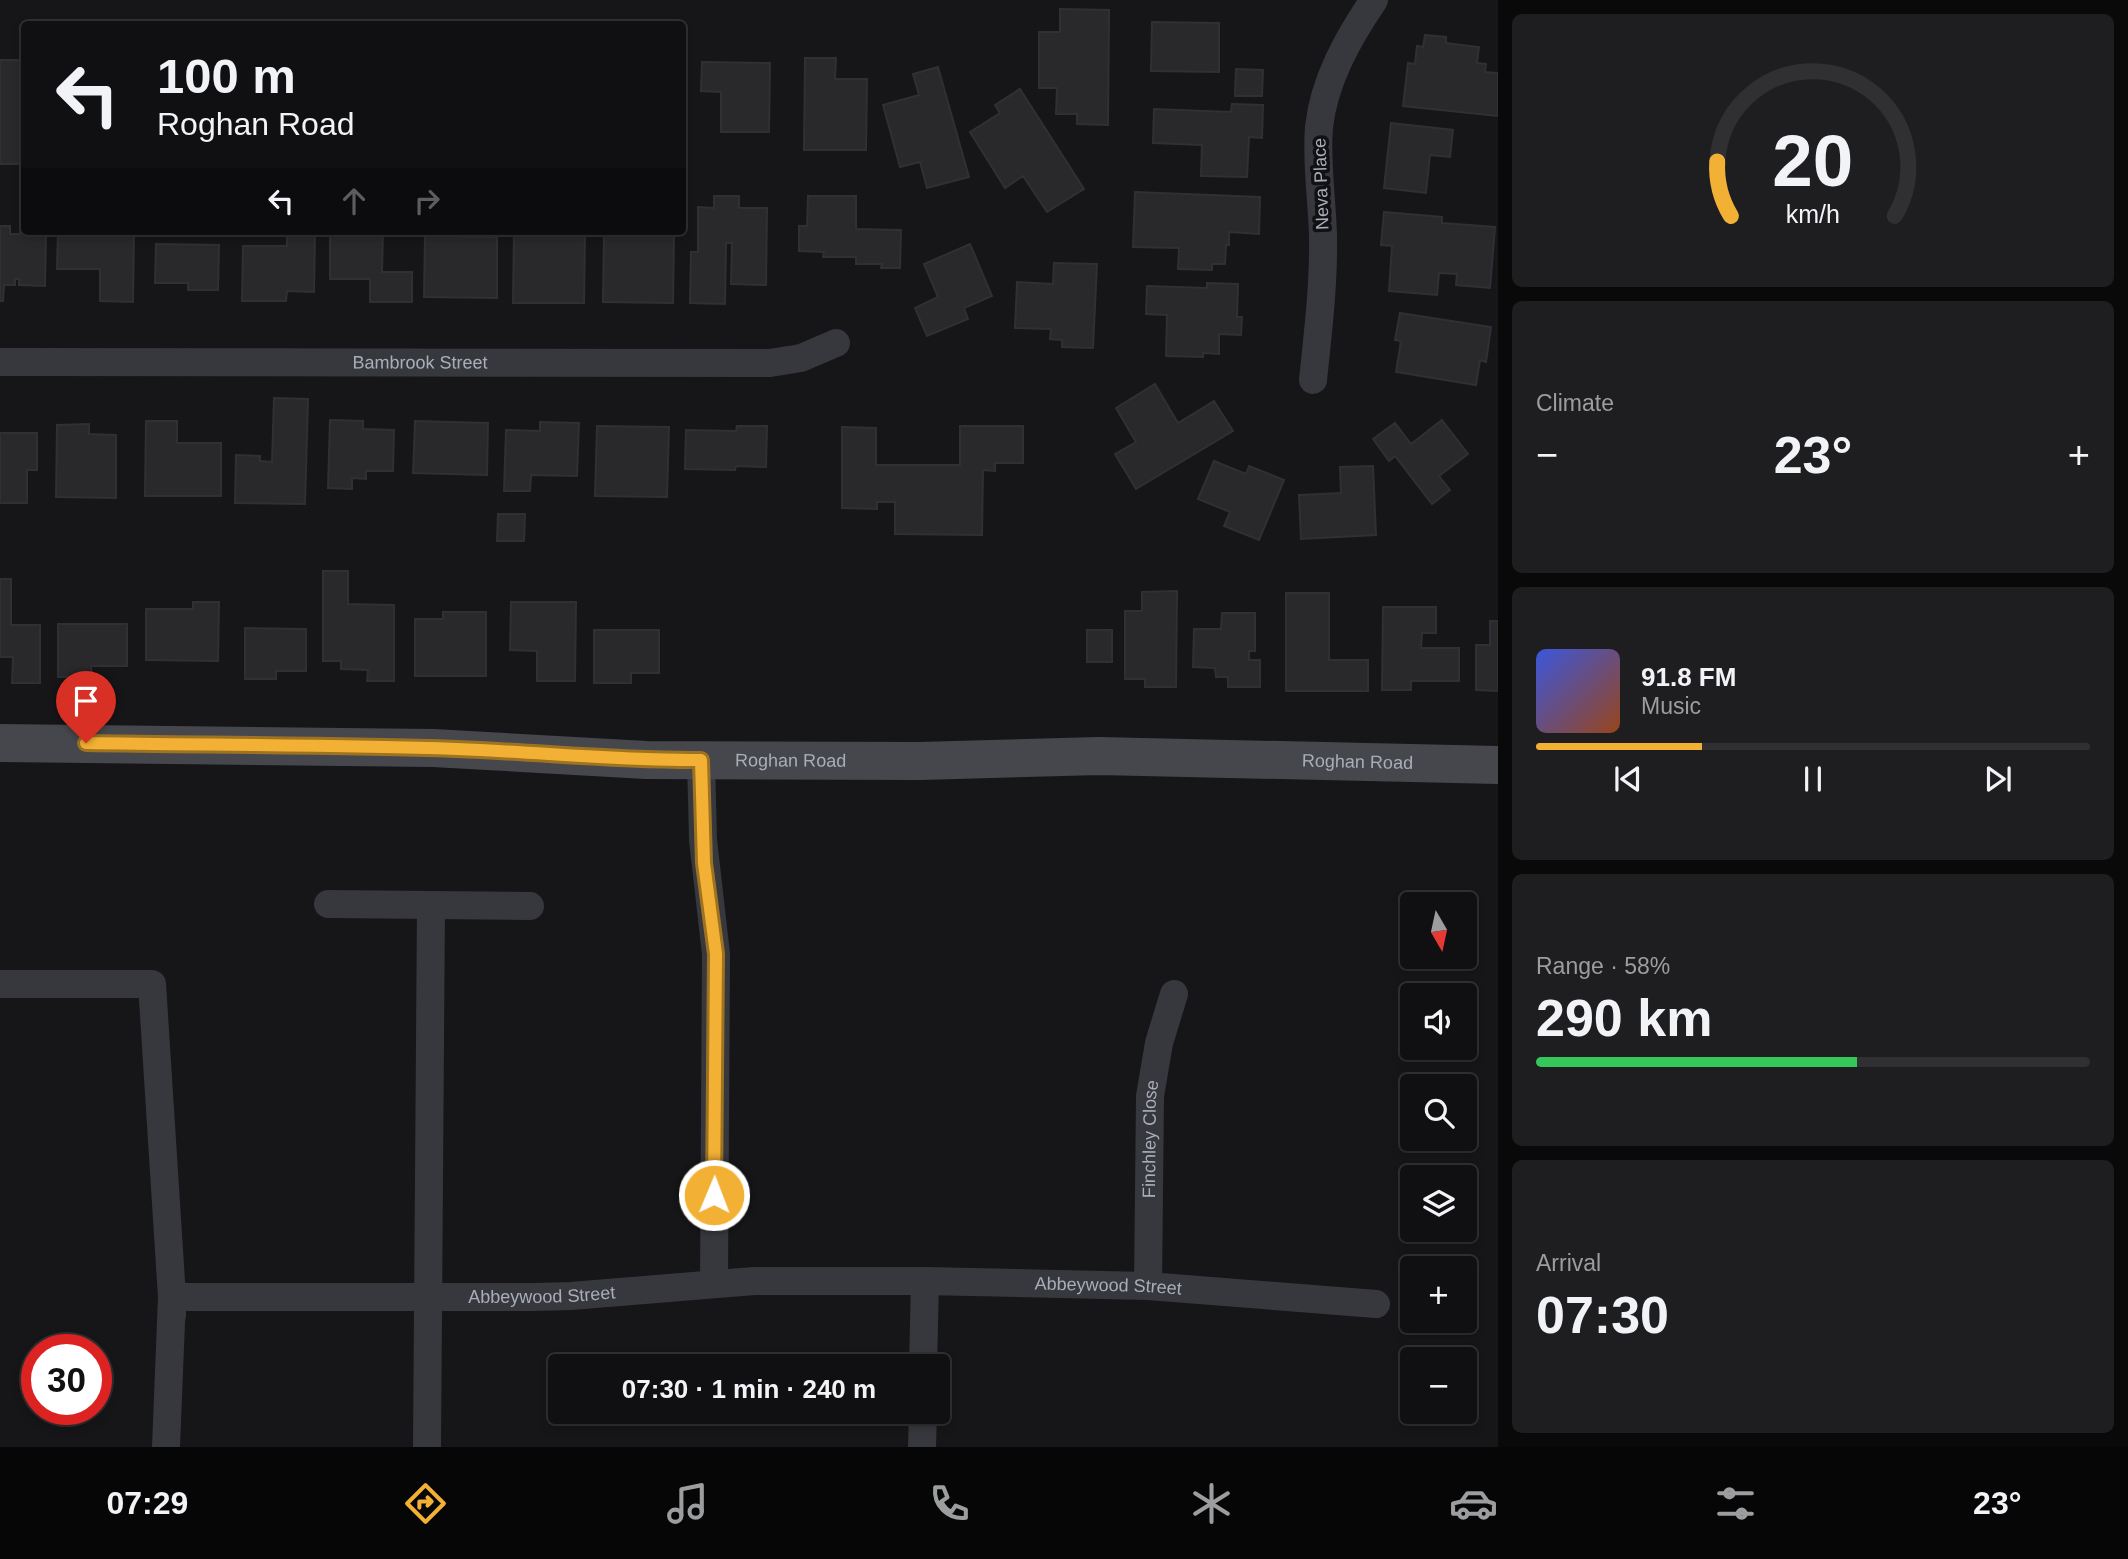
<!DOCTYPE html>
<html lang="en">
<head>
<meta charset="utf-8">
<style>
  :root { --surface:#101012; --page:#1e1e20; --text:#f1f3f6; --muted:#9c9d9f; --line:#303032; --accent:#f2b134 }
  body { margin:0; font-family:Arial,sans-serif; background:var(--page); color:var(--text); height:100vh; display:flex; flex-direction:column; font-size:26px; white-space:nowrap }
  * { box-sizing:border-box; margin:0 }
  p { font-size:23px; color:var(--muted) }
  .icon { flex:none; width:38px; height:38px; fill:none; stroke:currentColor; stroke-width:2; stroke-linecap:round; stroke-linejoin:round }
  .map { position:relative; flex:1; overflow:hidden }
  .drawer { display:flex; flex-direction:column; gap:14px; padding:14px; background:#09090a; width:630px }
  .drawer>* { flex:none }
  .hud { position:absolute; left:21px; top:21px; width:665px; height:214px; border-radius:7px; box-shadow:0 4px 10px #0003,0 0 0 2px var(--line); background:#101012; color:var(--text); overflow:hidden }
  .needle { width:46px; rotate:171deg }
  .buttons { position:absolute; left:1400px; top:892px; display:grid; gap:14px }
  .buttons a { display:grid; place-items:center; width:77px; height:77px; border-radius:7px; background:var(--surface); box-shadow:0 4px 10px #0003,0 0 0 2px var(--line); font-size:35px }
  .speed { position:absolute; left:21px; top:1334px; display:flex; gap:14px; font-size:35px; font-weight:700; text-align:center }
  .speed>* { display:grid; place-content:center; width:91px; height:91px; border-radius:50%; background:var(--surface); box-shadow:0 4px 10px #0003,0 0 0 2px var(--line); line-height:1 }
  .speed .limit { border:10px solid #d22; background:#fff; color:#111 }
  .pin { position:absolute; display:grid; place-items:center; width:60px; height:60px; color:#fff; margin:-72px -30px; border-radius:50% 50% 50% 0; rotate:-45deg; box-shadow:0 0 7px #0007 }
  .pin .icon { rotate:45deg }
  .me { position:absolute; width:77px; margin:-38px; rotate:1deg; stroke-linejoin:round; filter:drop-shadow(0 0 5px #0008) }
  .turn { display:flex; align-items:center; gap:24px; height:147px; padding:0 21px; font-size:32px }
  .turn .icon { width:91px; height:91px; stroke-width:2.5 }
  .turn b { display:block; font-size:49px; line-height:60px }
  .lanes { display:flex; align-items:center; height:66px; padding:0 21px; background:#0003; justify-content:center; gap:35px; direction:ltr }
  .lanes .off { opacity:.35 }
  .big { font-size:52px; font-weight:700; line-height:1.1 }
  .drawer .card { flex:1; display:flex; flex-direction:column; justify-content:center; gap:10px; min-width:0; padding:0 24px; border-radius:10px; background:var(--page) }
  .drawer .dial { align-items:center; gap:0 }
  .dial svg { height:182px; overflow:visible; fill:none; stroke:var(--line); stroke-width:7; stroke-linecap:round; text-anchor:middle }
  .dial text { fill:var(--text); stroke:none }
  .song { display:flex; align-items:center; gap:21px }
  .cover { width:84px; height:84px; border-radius:10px; background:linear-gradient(135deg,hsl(230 70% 55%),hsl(20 70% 35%)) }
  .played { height:7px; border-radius:4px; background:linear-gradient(90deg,var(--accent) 30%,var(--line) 30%) }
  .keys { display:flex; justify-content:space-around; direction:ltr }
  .heat { display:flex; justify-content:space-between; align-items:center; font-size:38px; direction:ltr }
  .charge { height:10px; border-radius:5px; background:linear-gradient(90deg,#34c759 58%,var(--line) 0) }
  .trip { position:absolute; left:548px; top:1354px; width:402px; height:70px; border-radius:7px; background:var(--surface); box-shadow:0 4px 10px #0003,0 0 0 2px var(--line); font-weight:700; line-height:70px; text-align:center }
  .tab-bar { display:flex; height:112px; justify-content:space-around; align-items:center; background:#060607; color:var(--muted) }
  .tab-bar .icon { width:49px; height:49px }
  .tab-bar .current { color:var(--accent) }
  .tab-bar b { font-size:32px; color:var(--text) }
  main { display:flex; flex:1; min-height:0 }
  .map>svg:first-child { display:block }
  .building { fill:#29292c; stroke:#303034; stroke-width:2 }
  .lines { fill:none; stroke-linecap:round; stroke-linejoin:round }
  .minor { stroke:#37383d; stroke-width:28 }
  .secondary { stroke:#45474d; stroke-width:38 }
  .route-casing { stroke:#9d7322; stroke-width:18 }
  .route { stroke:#f2b134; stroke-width:12 }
  .labels { text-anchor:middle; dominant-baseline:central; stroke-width:7; stroke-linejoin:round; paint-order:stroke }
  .street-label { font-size:18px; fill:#a8adb8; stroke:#111113 }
</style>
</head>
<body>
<main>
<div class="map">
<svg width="1498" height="1447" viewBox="0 0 1498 1447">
  <rect width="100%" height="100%" fill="#161618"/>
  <path class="building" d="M1060 9 1109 10 1108 125 1077 124V114H1056L1057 88H1039V32H1060Z
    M1152 22 1219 23V72L1151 71Z
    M1425 35 1446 37V43L1479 47 1477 63 1486 64 1485 72 1498 73V116L1403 106 1408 63 1415 64 1417 46 1423 47Z
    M805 58H836L835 79H867L866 150H804Z
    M0 60H24V164H0Z
    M702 62 770 63 769 132H721V92L701 91Z
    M938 67 969 177 927 188 920 162 900 167 883 105 919 95 913 74Z
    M1236 69 1263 70 1262 96H1235Z
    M1020 89 1084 189 1047 212 1023 176 1005 188 970 132 1000 113 995 105Z
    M1232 104 1263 105 1262 138 1249 137 1247 177 1201 176 1202 145 1153 143 1154 109 1231 112Z
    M1391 123 1453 130 1450 157 1430 155 1426 193 1384 188Z
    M1135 192 1260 197 1259 234 1229 232V245H1226L1225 264H1212V270L1178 269 1179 248 1133 247Z
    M714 196H739V208H767L766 285 731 284 732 243H726L725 304 690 303 691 252H698V207L714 208Z
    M808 196H856V229L901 230 900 268H881L882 264H856V257H823L824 252 799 251V226H807Z
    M21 203H24V231H46L45 286 19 285V279H15V285H4L3 301H0V226H10V234H20Z
    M1384 212 1442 217V223L1495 227 1490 288 1456 285 1457 274 1439 273 1437 295 1389 291 1392 246 1381 245Z
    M58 231H134L133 302 100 301V269H57Z
    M287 231H315L314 292 287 291 286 301H242L243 246H287Z
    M330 231H383L382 272H412V302H370V279H330Z
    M514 231H585L584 303H513Z
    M425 236 497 237V298L424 297Z
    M604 236H674L673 303 603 302Z
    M156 244 219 245 218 290H188V283H155Z
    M970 244 992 296 964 308 968 319 927 336 915 308 938 297 924 264Z
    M1054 263 1097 264 1093 348 1062 347V340L1050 339 1051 329 1015 328 1017 282 1053 284Z
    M1207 283 1238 284 1237 317H1242L1241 335 1219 334V354L1203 353V357L1166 356 1167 315 1146 314 1147 286 1207 288Z
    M1400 313 1491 327 1486 362 1480 360 1476 385 1396 372 1401 341 1395 340Z
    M1155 384 1178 423 1214 401 1233 431 1136 489 1115 454 1136 442 1116 408Z
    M274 398 308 399 305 504 235 503 236 455 260 456V461L272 462Z
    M330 420 363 421V429L394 430 393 471H366V479L352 478V489L328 488Z
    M1442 420 1468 454 1439 476 1450 490 1432 504 1395 456 1389 461 1373 439 1395 423 1411 444Z
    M146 421H177V443H221V496H145Z
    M415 421 488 423 487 475 413 473Z
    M540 422 579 423 577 476 531 475 530 491H504L506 430 540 431Z
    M89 424V434L116 435V498L56 497 57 425Z
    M597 426 669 427 667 497 595 496Z
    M737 426H767L766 467 736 466 735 470 685 469 686 430 736 431Z
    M960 426H1023V463H995V471L983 470 982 535 895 534V502H877V509L842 508V427L876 428V465H960Z
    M0 433H37V470H27V503H0Z
    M1214 461 1246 474 1249 466 1284 480 1259 540 1224 526 1230 512 1198 499Z
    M1373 466 1376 535 1301 539 1299 495 1341 493 1340 467Z
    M498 514H525L524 541H497Z
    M323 571H348V604L394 605V681H367L368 670 341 669V661H323Z
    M0 579H11V625H40V683H12L13 657H0Z
    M1177 591 1176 687H1145V679H1125V611H1142V592Z
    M1286 593H1329V660H1368V691H1286Z
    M193 602H219L218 661 146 660V609H193Z
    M511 602H576L575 681H537V651L510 650Z
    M1383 607H1436V633H1422L1421 648H1459V681H1411V690H1382Z
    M443 612H486V676H415V619H443Z
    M1222 613H1255V651H1249V660H1260V687H1228V677H1216L1215 668 1193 667 1194 629H1221Z
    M1490 621H1498V691L1476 690V645H1490Z
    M58 624H127V666H91L92 677H58Z
    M245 628 306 629V671H276V679H245Z
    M594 630H659V673H631V683H594Z
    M1087 630H1112V662H1087Z"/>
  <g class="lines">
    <g class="minor">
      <path id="s1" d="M0 362 770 363 801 358 836 343"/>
      <path d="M1313 380C1318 332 1324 283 1323 235 1322 199 1316 163 1319 127 1324 81 1348 38 1374 0"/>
      <path d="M701 760 703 840 716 954 714 1283"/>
      <path d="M328 904 530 906"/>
      <path d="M0 984H152L172 1297V1315"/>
      <path id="s2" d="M1148 1286 1150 1096 1159 1043 1174 994"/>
      <path d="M923 1367 925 1281"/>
      <path id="s3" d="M166 1447 172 1297H534L571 1296 754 1281H925L1148 1286 1376 1304"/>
      <path d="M427 1447 431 905"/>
      <path d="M922 1447 923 1412"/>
    </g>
    <path class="secondary" id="s4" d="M0 743 433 748 646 760 920 761 1099 756 1498 765"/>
  </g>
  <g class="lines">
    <g class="route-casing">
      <path id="route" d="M86 743C209 745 333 745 457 749 539 752 619 761 701 760L704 863 716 954 714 1195"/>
    </g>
    <use href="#route" class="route"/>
  </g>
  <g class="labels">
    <g class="street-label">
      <text transform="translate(1321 184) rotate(-92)">Neva Place</text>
      <text stroke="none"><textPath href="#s1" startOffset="420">Bambrook Street</textPath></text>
      <text stroke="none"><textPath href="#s4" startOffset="791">Roghan Road</textPath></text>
      <text stroke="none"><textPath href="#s4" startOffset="1358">Roghan Road</textPath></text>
      <text stroke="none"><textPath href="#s2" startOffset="147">Finchley Close</textPath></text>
      <text stroke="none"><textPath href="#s3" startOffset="1087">Abbeywood Street</textPath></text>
      <text stroke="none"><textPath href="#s3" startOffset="520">Abbeywood Street</textPath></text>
    </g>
  </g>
</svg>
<div class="buttons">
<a><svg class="needle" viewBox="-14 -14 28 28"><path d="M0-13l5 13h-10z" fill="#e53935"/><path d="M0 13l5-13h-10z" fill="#9c9d9f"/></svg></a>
<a><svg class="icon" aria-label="sound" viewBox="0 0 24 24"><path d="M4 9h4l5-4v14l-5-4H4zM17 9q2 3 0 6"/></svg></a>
<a><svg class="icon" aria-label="search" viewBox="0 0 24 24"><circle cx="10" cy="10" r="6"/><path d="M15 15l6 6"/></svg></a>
<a><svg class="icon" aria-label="layers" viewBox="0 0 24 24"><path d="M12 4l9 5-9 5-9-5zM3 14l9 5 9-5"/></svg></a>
<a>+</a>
<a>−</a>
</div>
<div class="speed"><div class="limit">30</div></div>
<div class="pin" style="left:86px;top:743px;background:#d93025"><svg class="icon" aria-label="arrive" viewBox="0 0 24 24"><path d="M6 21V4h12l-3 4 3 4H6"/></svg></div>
<svg class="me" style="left:714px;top:1195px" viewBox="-20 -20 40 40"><circle r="17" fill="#f2b134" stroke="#fff" stroke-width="3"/><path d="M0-11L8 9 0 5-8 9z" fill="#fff"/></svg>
<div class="trip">07:30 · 1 min · 240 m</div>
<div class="hud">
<div class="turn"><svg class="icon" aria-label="left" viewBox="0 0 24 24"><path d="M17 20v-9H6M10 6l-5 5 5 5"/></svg><div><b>100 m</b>Roghan Road</div></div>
<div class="lanes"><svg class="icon" aria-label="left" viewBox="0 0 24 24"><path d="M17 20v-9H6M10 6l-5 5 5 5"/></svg><svg class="icon off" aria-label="ahead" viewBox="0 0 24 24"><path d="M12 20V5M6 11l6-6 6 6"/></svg><svg class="icon off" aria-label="right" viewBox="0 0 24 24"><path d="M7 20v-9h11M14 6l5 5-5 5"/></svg></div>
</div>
</div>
<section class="drawer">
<div class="card dial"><svg viewBox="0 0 100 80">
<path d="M14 69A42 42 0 1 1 86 69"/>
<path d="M14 69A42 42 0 0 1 8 45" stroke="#f2b134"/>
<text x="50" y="56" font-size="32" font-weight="700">20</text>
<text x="50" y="72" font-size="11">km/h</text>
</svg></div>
<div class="card"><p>Climate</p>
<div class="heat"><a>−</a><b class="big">23°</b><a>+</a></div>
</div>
<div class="card">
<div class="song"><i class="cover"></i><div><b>91.8 FM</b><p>Music</p></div></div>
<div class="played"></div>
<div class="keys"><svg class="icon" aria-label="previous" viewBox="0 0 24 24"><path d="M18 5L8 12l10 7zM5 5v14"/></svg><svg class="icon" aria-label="pause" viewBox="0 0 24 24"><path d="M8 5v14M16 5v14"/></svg><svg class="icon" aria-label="next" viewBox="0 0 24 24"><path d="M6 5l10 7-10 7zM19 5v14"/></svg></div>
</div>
<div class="card"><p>Range · 58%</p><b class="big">290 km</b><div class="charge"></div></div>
<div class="card"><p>Arrival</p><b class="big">07:30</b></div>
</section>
</main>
<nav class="tab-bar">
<b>07:29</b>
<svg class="icon current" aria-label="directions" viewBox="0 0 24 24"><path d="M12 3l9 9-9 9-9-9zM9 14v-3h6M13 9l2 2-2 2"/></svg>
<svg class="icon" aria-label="music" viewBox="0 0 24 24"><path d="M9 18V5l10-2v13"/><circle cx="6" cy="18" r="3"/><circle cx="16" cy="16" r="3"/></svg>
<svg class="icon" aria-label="phone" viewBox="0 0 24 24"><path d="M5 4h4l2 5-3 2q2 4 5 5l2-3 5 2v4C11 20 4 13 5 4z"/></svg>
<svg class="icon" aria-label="climate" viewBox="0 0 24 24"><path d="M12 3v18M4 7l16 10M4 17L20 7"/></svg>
<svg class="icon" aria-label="car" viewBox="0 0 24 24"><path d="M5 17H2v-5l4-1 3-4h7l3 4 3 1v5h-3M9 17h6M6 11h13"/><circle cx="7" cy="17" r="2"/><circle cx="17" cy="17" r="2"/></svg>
<svg class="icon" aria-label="filters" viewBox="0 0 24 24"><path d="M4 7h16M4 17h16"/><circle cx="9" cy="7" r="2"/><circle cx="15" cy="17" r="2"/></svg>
<b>23°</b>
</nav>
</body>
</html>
